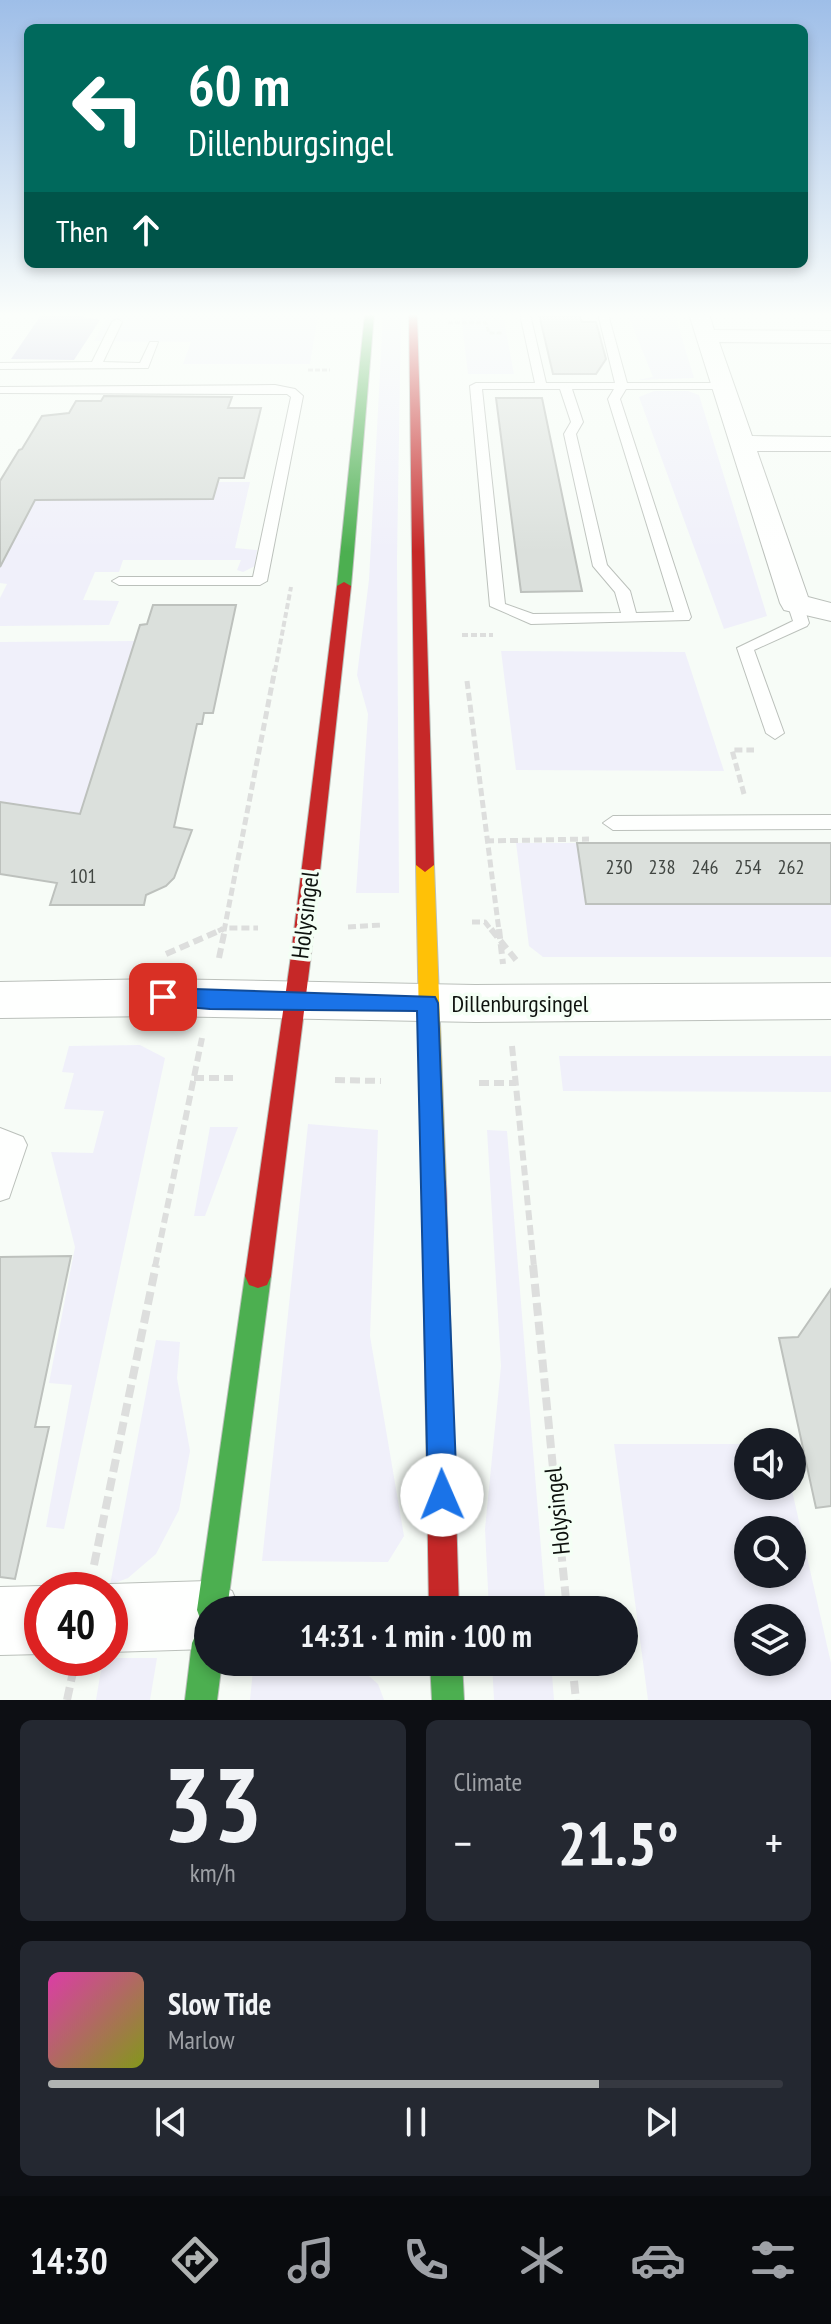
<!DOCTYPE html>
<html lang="en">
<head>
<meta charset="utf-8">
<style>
  :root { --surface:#171b24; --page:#242831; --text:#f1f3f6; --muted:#9ea1a6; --line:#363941; --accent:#b0b3b2 }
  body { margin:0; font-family:"PT Sans Narrow",sans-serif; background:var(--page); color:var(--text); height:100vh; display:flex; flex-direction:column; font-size:30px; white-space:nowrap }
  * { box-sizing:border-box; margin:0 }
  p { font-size:26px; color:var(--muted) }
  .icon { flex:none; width:44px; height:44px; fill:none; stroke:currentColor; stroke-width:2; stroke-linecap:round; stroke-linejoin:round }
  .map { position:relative; height:1700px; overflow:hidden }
  .side { display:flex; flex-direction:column; gap:20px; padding:20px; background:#0d0f14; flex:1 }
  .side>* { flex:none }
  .banner { position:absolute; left:24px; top:24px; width:784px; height:244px; border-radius:12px; box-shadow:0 4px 12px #0003; background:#00695c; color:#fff; overflow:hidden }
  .buttons { position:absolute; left:734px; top:1428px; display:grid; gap:16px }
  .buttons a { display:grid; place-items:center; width:72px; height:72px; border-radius:50%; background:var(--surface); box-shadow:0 4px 12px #0003; font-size:40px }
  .speed { position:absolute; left:24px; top:1572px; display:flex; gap:16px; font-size:40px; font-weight:700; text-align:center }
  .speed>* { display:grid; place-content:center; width:104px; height:104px; border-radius:50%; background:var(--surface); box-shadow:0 4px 12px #0003; line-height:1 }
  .speed .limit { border:12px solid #d22; background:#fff; color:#111 }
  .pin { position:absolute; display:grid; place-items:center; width:68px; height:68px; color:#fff; margin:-34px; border-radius:16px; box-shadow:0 4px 12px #0006 }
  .me { position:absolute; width:88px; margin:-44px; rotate:359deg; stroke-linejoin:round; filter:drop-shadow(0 0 6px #0008) }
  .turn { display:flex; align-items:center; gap:28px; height:168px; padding:0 32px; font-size:36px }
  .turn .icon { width:104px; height:104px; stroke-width:2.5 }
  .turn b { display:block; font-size:56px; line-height:68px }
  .then { display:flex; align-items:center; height:76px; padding:0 32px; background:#0003; gap:16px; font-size:30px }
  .big { font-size:60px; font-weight:700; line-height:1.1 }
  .side .card { flex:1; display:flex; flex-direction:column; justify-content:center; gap:12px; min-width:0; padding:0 28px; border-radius:12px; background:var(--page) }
  .side .dial { align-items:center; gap:0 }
  .dial b { font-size:104px; line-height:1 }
  .song { display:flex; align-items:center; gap:24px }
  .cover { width:96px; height:96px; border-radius:12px; background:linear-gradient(135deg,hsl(320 70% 55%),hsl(70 70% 35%)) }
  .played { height:8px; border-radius:4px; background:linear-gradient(90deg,var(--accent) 75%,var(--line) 75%) }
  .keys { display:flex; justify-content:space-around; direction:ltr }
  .heat { display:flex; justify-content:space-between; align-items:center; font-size:44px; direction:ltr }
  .side .tiles { flex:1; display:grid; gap:20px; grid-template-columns:1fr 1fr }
  .card:last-child { grid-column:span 2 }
  .trip { position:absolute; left:194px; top:1596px; width:444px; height:80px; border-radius:40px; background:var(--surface); box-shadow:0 4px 12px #0003; font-weight:700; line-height:80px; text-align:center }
  .menu { display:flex; height:128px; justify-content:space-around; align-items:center; background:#090b0e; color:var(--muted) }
  .menu .icon { width:56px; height:56px }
  .menu .current { color:var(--accent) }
  .menu b { font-size:36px; color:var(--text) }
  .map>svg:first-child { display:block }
  .green { fill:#f0f0fa; fill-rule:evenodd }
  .water { fill:#cfcde7 }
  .building { fill:#dbe0dc; stroke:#bdc1bd; stroke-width:2 }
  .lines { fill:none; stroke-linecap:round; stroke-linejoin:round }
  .lane-casing { stroke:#bbc0bb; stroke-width:2 }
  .street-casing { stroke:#bbc0bb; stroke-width:2 }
  .fast-casing { stroke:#bbc0bb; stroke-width:2 }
  .slow-casing { stroke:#bbc0bb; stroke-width:2 }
  .jam-casing { stroke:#bbc0bb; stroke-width:2 }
  .path-far4 { stroke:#dddedd; stroke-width:3; stroke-dasharray:5 2; stroke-linecap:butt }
  .path-far3 { stroke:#dddedd; stroke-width:4; stroke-dasharray:6 3; stroke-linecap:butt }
  .path-far2 { stroke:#dddedd; stroke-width:5; stroke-dasharray:8 4; stroke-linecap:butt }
  .path-far1 { stroke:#dddedd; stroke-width:6; stroke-dasharray:10 5; stroke-linecap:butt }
  .path { stroke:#dddedd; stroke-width:8; stroke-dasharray:13 6; stroke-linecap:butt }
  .lane { fill:#fefffe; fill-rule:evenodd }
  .street { fill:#fefffe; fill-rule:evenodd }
  .fast { fill:#4caf50; fill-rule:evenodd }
  .slow { fill:#ffc107; fill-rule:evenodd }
  .jam { fill:#c62828; fill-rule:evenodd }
  .route { fill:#1a73e8; stroke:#114b97; stroke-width:2 }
  .labels { text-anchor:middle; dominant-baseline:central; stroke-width:7; stroke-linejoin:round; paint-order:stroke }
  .number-label { font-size:20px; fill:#414642 }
  .street-label { font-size:24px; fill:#0e120e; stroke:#f4fff5 }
</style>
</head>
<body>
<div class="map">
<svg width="831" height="1700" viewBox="0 0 831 1700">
  <rect width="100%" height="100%" fill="#f7fcf7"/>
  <path class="green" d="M77 314 318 315 310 364H183L191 342 94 341 107 317Z
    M383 315H401L397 559 399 893H356L368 714 357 675 369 580Z
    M461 315H503L514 374H468Z
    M628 315H675L694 378 638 380 653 377Z
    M654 391H688L699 395 767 616 724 629 639 397Z
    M218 482H250L235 548 257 550 255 566 243 572 237 570 241 560H123L119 572H95L83 600 119 601 109 625 0 626V598L7 584 0 583V567L35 500 213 499Z
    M135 641 80 814 0 802V642Z
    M501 651 685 652 724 771 516 770Z
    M516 843H577L587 904H831V957H543L529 946Z
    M140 1045 165 1058 64 1529 46 1527 72 1385 49 1383 75 1247 51 1152 93 1153 104 1111 64 1109 74 1073 62 1072 69 1046Z
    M559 1056H831V1092L563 1091Z
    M308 1124 378 1130 370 1336 404 1536 388 1562 262 1561Z
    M210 1127H238L205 1216H194Z
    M487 1130 507 1131 546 1610H489L485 1529 501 1366Z
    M156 1340 180 1342 177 1378 190 1451 179 1510 156 1554 128 1578 110 1585Z
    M614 1444H748V1486H791L831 1663V1700H648ZM748 1530H792V1574H748ZM748 1618H792V1662H748Z
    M103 1658H157L150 1700H96Z
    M492 1662H551L554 1700H494Z
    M253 1670 363 1671 378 1684 384 1700H250Z"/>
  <path class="water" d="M41 315H73L100 320 74 360 11 359Z"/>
  <path class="building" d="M539 314H579L582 322H596L606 359 596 374H553Z
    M104 396 232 397 228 408H261L244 478H219L213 499 35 500 0 567V481L19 450 22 449 42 416 69 413 76 401H101Z
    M496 398H542L582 591 521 592Z
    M153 605H236L213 713H204L202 724H197L174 827 192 830 174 878 166 886 146 895 144 905H50L57 883 0 874V802L80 814 140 625 147 624Z
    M577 843H831V904H586Z
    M71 1256 35 1427H49L15 1579 0 1577V1257Z
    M831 1289V1506L816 1508 779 1338 798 1337Z"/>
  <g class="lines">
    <g class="lane-casing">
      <path id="lane" d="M520 314H530L546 383H615L598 314H608L627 383H722L728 386 722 389H626L620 399 691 617 689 620 531 624 490 606 470 386 476 383H535ZM482 389H560L571 422 564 434 593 566 615 592 621 613 533 614 505 604ZM572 389H614L608 399 674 612 636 613 630 591 607 565 576 434 583 422Z
        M117 319 122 322 103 362 140 363 150 342H158L148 368 0 369V363L92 362 112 322Z
        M275 385 295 389 303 396 267 581 260 585H119L112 581 119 577H253L291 397 287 394 0 393V387Z
        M795 598 803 603 809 623 807 626 754 650 784 733 775 739 766 733 737 648 793 621 787 603Z
        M831 815V829L613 830 603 823 613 816Z
        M0 1128 23 1137 27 1145 9 1198 0 1201Z"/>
    </g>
    <g class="street-casing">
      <path id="street" d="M689 314H709L714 330 831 331V343L719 342 752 436 831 437V451H757L808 597 831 603V621L784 610 780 603Z
        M159 979 475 985 831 983V1019L475 1022 159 1016 0 1018V982Z
        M208 1581 232 1591 240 1610H208V1649L110 1652V1590H94L110 1584Z
        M42 1586 53 1590H42V1654L0 1655V1587Z"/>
    </g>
    <g class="fast-casing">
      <path id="fast" d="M365 314H374L351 586 344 590 337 586Z
        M258 1264 267 1267 271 1276 227 1610H208V1624L201 1621 197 1610 245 1276 249 1267Z
        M208 1627V1662H222L217 1700H185L192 1643 197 1632Z
        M430 1662H462L464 1700H432Z"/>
    </g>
    <g class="slow-casing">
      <path id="slow" d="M425 858 434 865 446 1182 442 1190 434 1193 426 1190 422 1182 416 865Z"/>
    </g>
    <g class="jam-casing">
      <path id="jam" d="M409 314H417L434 865 425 872 416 865Z
        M344 582 351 586 310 963 271 1276 267 1285 258 1288 249 1285 245 1276 290 963 337 586Z
        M434 1171 442 1174 446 1182 459 1610H429L422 1182 426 1174Z"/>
    </g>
    <path class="path-far4" d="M448 323H486L489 333H503
      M308 370H330"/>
    <path class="path-far3" d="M462 635H493
      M275 671 291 587"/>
    <path class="path-far2" d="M467 681 499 931
      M744 794 732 750H754
      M486 841 589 839
      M472 922H485L492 931
      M348 927 382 925
      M218 931 225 928H258
      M224 931 275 669"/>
    <path class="path-far1" d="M491 929 516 960
      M499 929 503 964
      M166 954 223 929
      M219 958 225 929
      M512 1046 534 1267
      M194 1078H233
      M335 1080 381 1081
      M479 1083H516
      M155 1267 202 1038"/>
    <path class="path" d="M533 1265 567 1610
      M94 1565 156 1265
      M572 1662 576 1700
      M67 1700 76 1658"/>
    <use href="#lane" class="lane"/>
    <use href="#street" class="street"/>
    <use href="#fast" class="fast"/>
    <use href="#slow" class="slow"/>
    <use href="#jam" class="jam"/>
  </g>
  <linearGradient id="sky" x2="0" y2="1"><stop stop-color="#9ebee8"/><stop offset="0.57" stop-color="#fbfefb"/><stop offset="1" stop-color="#fbfefb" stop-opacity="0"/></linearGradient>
  <rect width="831" height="552" fill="url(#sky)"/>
  <path class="route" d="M163 988 435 997 438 1003 457 1495 453 1505 442 1509 432 1505 428 1495 417 1011 210 1009 163 1005 155 1002 152 997 155 991Z"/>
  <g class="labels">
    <g class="number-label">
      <text x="619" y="867">230</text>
      <text x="662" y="867">238</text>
      <text x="705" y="867">246</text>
      <text x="748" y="867">254</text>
      <text x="791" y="867">262</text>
      <text x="83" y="876">101</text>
    </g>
    <g class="street-label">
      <text transform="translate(305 915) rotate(-83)">Holysingel</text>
      <text x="520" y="1003">Dillenburgsingel</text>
      <text transform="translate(557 1511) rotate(-96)">Holysingel</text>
    </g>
  </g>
</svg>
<div class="buttons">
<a><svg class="icon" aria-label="sound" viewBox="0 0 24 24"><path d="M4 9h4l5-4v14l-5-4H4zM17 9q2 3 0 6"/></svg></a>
<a><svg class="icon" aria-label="search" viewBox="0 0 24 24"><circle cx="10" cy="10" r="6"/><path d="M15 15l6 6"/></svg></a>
<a><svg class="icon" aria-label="layers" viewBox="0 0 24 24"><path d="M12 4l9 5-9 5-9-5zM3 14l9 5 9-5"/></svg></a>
</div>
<div class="speed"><div class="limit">40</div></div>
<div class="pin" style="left:163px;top:997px;background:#d93025"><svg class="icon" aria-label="arrive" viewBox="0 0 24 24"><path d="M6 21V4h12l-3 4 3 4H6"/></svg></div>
<svg class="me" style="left:442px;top:1495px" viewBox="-20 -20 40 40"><circle r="19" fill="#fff"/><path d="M0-13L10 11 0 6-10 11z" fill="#1a73e8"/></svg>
<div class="trip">14:31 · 1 min · 100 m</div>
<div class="banner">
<div class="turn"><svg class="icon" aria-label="left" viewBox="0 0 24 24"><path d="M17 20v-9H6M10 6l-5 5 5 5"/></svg><div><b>60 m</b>Dillenburgsingel</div></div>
<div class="then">Then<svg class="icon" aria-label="ahead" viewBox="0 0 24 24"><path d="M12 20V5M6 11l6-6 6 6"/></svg></div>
</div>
</div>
<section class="side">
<div class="tiles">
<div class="card dial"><b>33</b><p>km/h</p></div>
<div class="card"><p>Climate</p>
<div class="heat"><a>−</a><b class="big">21.5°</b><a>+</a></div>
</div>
<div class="card">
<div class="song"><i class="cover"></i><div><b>Slow Tide</b><p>Marlow</p></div></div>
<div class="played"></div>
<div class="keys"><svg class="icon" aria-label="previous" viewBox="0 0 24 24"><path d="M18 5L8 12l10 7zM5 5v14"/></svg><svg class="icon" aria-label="pause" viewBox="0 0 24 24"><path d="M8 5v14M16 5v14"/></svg><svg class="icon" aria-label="next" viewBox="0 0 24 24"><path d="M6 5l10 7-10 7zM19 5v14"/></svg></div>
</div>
</div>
</section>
<nav class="menu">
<b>14:30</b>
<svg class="icon current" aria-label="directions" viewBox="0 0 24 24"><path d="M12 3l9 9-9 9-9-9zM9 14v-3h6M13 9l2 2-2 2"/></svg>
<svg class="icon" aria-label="music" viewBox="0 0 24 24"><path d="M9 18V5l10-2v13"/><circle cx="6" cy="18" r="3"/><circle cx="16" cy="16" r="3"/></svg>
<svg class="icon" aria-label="phone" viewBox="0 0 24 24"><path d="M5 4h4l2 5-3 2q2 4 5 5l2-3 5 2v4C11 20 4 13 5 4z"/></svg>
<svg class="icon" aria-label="climate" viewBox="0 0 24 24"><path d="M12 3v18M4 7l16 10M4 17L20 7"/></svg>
<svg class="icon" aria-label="car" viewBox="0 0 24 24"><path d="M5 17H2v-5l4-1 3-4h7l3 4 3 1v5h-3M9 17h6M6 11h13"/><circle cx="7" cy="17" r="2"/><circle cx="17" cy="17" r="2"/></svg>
<svg class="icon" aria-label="filters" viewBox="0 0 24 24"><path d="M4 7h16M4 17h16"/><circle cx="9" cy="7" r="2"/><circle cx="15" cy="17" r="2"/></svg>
</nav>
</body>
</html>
